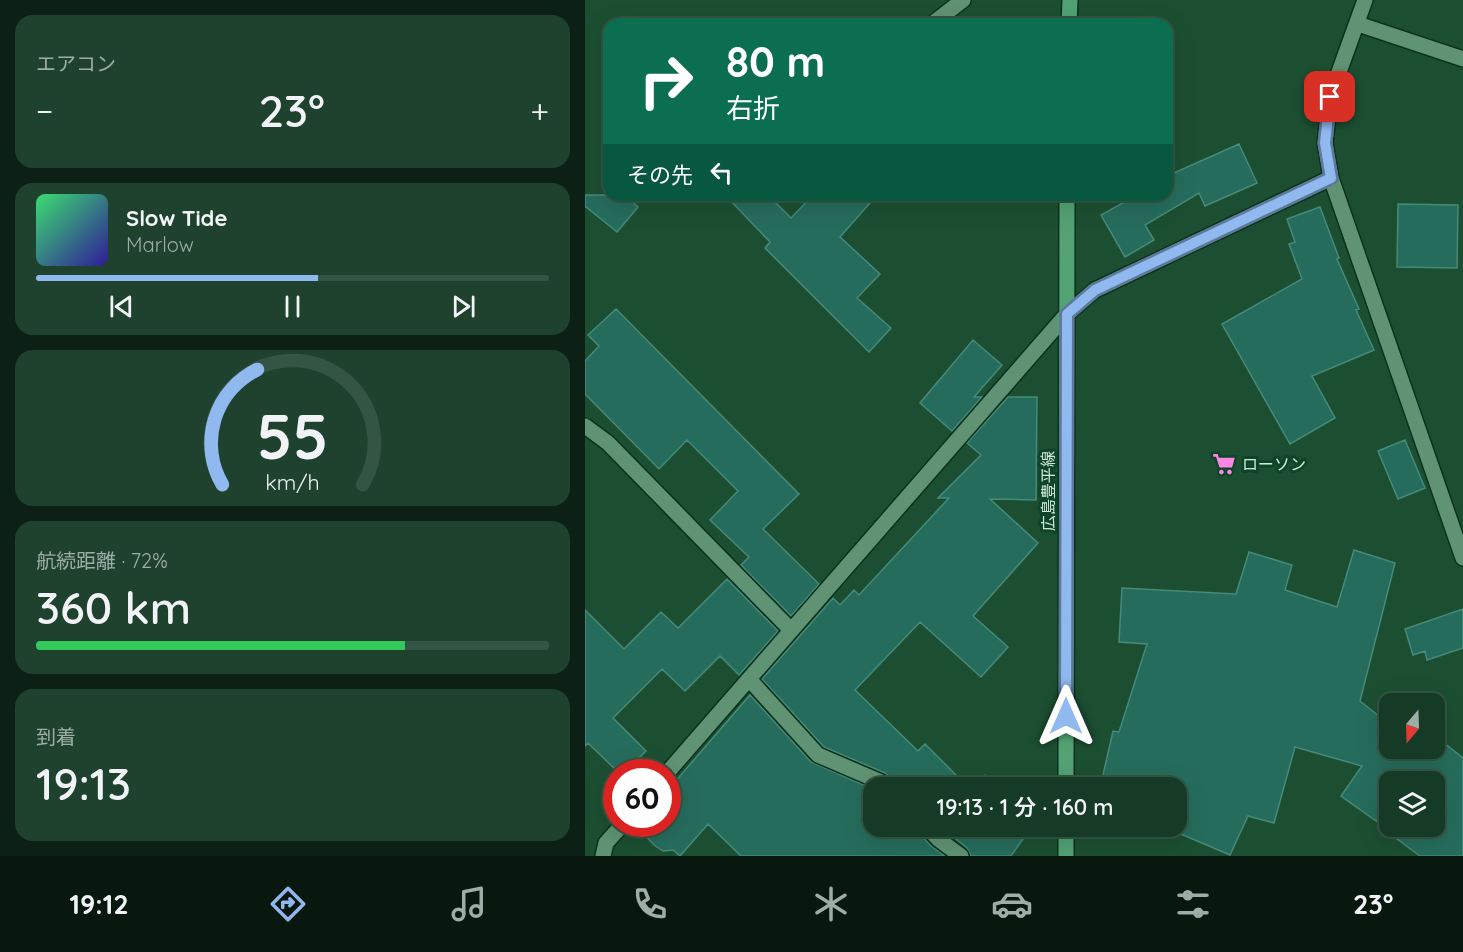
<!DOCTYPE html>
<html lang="ja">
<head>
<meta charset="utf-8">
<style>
  :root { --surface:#153b26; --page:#1e422e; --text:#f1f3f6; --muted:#9dada7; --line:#345543; --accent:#90b9f0 }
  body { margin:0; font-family:Quicksand,"Noto Sans JP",sans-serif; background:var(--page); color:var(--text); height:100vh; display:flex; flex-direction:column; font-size:22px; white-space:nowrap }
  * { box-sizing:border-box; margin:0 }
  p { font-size:20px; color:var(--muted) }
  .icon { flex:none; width:33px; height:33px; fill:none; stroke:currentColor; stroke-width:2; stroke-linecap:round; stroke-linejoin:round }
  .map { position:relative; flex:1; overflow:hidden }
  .sheet { display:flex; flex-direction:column; gap:15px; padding:15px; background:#0c2015; width:585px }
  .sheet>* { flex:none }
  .guide { position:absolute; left:18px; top:18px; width:570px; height:183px; border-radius:18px; box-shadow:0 6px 24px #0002,0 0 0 2px var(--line); background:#0b6e4f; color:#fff; overflow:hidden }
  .needle { width:39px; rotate:199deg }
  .buttons { position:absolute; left:794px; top:693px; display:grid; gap:12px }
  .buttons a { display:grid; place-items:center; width:66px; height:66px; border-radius:12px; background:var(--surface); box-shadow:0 6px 24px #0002,0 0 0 2px var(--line); font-size:30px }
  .speed { position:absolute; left:18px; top:759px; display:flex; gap:12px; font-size:30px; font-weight:700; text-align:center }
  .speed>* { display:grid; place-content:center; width:78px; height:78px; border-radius:50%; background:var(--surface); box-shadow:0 6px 24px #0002,0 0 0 2px var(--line); line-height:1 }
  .speed .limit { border:9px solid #d22; background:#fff; color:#111 }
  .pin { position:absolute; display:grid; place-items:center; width:51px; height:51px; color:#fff; margin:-26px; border-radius:12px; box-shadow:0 3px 9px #0006 }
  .me { position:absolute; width:66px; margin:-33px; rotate:0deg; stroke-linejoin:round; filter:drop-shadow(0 0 4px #0008) }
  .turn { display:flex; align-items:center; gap:21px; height:126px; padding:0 24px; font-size:27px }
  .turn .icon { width:78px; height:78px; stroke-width:2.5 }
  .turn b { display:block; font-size:42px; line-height:51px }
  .then { display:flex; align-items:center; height:57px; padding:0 24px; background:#0003; gap:12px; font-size:22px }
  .big { font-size:45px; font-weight:600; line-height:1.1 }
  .sheet .card { flex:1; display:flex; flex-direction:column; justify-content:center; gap:9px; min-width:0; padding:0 21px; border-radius:18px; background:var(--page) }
  .sheet .dial { align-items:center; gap:0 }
  .dial svg { height:156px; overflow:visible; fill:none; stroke:var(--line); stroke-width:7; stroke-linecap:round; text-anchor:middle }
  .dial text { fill:var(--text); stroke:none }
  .song { display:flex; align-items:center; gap:18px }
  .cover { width:72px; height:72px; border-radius:9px; background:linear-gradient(135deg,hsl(140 70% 55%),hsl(250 70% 35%)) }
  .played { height:6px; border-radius:3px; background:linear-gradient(90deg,var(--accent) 55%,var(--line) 55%) }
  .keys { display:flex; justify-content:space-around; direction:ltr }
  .heat { display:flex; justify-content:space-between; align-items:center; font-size:33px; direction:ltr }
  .charge { height:9px; border-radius:4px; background:linear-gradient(90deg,#34c759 72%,var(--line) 0) }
  .trip { position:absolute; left:278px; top:777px; width:324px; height:60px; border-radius:18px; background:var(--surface); box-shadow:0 6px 24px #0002,0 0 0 2px var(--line); font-weight:600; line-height:60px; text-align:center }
  .tabs { display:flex; height:96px; justify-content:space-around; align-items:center; background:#08180f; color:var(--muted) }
  .tabs .icon { width:42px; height:42px }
  .tabs .selected { color:var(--accent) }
  .tabs b { font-size:27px; color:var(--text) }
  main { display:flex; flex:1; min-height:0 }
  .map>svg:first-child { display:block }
  .building { fill:#266c5c; stroke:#468a79; stroke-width:1.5; fill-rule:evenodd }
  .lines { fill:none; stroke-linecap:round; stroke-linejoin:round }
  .minor-casing { stroke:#0a321d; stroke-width:18 }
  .primary-casing { stroke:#0a321d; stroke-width:18 }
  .minor { stroke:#609373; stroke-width:15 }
  .primary { stroke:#52a274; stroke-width:15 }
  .route-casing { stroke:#5e789c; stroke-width:15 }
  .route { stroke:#90b9f0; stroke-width:10 }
  .labels { text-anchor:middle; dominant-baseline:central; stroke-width:6; stroke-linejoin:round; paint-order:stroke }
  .poi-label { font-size:16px; fill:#cfe9d7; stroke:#0e4428; text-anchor:start }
  .street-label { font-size:16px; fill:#cfe9d7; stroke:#0e4428 }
</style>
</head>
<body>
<main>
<section class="sheet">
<div class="card"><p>エアコン</p>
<div class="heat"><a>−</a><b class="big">23°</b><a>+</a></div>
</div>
<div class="card">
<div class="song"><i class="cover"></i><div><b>Slow Tide</b><p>Marlow</p></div></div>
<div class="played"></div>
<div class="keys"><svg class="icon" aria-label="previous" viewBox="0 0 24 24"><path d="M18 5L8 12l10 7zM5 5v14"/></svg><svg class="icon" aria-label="pause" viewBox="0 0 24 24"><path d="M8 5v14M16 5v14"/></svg><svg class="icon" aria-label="next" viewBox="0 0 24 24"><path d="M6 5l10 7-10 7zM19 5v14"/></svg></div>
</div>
<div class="card dial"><svg viewBox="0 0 100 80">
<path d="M14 69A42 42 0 1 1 86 69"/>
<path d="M14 69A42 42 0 0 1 32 10" stroke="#90b9f0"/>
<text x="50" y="56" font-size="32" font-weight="700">55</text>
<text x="50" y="72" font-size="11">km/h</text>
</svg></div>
<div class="card"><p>航続距離 · 72%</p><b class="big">360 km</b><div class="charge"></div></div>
<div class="card"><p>到着</p><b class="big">19:13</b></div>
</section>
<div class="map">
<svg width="878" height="856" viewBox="0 0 878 856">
  <rect width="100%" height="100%" fill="#1c4f32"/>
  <path class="building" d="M654 144 672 183 620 206 614 193 560 225 569 240 540 257 516 215 552 195H582V176Z
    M0 195H40L53 207 32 232 0 206Z
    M140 195H183L206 218 228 195H292L255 237 295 274 272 298 306 328 284 352 180 248 185 242Z
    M813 204 873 205 872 268 812 267Z
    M735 207 754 258 752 259 774 309 771 310 789 350 727 376 750 418 705 444 637 324 717 279 704 244 710 242 702 219Z
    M31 309 214 494 178 529 234 584 206 616 156 565 164 557 125 520 153 491 102 440 74 469 0 394V361L14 346 3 335Z
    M388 340 417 365 389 397H397L367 431 335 403Z
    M423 397H452L451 500 405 499 453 543 388 616 423 647 396 677 335 622 270 690 333 751 340 744 384 788H311L309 781 300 773 239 747 177 679 248 598 255 605 269 590 274 595 364 498H353L396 455 382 443Z
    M820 440 840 488 813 499 793 451Z
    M769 550 810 563 775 701 804 724V748H849V735L878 758V856H835L804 833 805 831 756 796 777 766 710 747 689 823 663 816 645 855 591 832V788H515L528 731 534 732 562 644 534 642 537 588 651 594 664 552 707 565 700 590 752 607ZM804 782H849V826H804Z
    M142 579 193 631 154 675 135 656 100 691 77 669 28 718 61 751 40 772H33L3 743 0 746V610L39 649 76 612 93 628Z
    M878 609V648L842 660 840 651 828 655 820 629Z
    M165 695 226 762 288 789V826H331L334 833 346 846 360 856H156L123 824 95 856 88 850 78 851 69 845 50 824H82V791Z
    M400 775 412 788H387Z
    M355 826H447L426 856H386L382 848Z"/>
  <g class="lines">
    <g class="minor-casing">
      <path id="minor" d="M780 0 745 97 740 143 746 178 878 558
        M347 24 378 0
        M773 24 878 59
        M0 426 23 443 206 630
        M164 679 233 755 296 782 302 788
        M82 773 482 314 510 290 746 178
        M341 826 353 839 376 856
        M18 856 21 843 38 824"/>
    </g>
    <g class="primary-casing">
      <path id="primary" d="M484 24 485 0
        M481 788 482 195
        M481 856V826"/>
    </g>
    <use href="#minor" class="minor"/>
    <use href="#primary" class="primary"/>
  </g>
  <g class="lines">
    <g class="route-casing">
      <path id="route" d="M481 716 482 314 510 290 746 178 740 143 745 97"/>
    </g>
    <use href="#route" class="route"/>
  </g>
  <defs>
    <g id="supermarket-bare" transform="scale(1.8)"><path d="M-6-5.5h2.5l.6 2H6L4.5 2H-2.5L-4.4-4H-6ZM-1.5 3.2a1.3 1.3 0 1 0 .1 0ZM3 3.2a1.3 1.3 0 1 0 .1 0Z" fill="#fc86e3" stroke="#0e4428" stroke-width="2.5" paint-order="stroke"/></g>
  </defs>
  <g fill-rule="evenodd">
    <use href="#supermarket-bare" x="639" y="464"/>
  </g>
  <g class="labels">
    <g class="poi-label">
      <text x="657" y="464">ローソン</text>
    </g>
    <g class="street-label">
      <text transform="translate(463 491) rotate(-90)">広島豊平線</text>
    </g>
  </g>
</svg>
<div class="buttons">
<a><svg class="needle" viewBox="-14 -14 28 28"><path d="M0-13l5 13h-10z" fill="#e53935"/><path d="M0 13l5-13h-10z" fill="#9dada7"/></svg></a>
<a><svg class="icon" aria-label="layers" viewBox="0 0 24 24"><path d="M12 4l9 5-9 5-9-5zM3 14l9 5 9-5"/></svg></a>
</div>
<div class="speed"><div class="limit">60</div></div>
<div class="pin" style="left:745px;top:97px;background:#d93025"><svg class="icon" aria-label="arrive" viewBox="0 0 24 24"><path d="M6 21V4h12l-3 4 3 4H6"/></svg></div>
<svg class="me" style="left:481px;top:716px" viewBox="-20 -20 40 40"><path d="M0-17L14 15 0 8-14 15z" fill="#90b9f0" stroke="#fff" stroke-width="4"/></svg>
<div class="trip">19:13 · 1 分 · 160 m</div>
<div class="guide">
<div class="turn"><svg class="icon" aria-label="right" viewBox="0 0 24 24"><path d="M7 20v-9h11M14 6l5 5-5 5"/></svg><div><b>80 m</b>右折</div></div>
<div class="then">その先<svg class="icon" aria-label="left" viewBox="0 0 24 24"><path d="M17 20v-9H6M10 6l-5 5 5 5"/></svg></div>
</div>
</div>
</main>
<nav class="tabs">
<b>19:12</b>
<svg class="icon selected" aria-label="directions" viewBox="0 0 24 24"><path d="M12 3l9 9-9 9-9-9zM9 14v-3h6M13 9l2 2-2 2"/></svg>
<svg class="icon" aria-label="music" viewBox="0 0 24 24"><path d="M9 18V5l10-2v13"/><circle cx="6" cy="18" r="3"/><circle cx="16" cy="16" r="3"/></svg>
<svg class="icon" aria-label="phone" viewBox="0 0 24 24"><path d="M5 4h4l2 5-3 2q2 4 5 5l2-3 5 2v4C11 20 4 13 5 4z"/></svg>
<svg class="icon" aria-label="climate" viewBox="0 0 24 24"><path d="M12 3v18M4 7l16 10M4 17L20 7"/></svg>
<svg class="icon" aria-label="car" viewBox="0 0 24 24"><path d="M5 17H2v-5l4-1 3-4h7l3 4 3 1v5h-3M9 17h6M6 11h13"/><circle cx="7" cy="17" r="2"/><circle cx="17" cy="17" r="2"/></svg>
<svg class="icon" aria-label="filters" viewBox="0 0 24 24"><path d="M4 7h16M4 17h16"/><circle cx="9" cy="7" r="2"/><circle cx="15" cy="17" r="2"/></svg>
<b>23°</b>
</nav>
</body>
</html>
